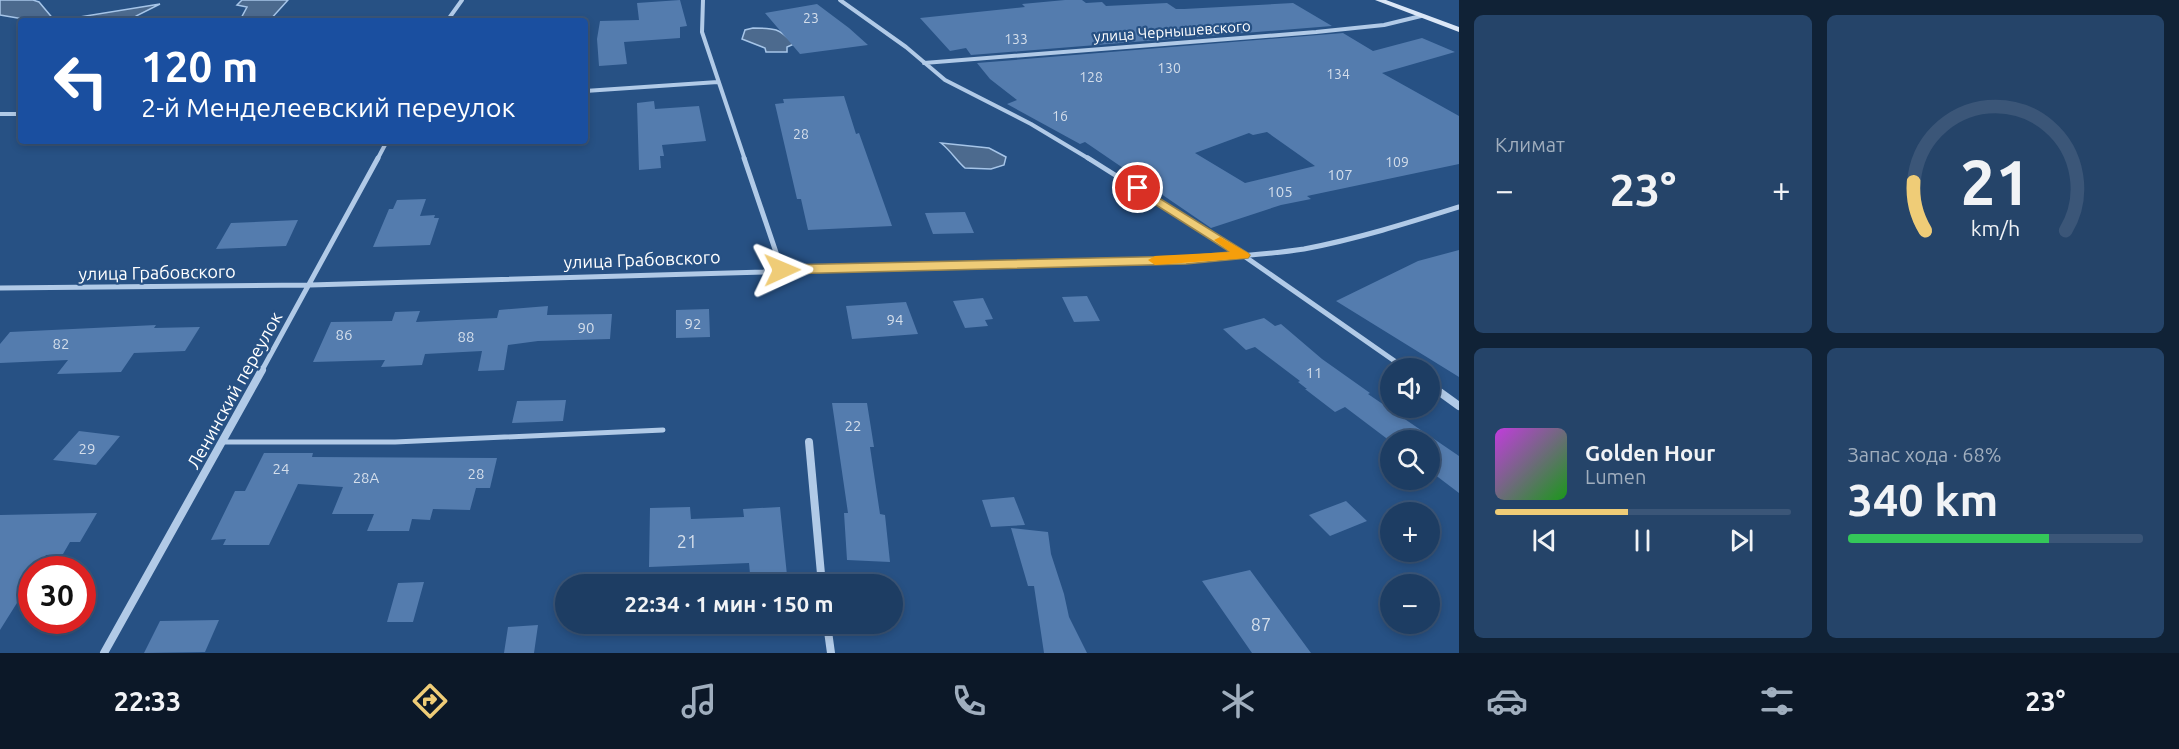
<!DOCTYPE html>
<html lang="ru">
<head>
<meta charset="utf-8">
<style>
  :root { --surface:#1d3d63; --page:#254469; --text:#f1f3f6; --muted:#a0aebe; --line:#3b5678; --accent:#efcc77 }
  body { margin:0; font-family:Ubuntu,sans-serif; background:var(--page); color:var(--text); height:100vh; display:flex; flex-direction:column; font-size:22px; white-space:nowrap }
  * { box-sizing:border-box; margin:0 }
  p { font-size:20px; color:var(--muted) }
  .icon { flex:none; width:33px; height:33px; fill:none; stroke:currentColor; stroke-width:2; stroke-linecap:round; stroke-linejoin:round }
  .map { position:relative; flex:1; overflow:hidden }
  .sheet { display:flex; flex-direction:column; gap:15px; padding:15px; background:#102236; width:720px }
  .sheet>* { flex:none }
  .top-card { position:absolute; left:18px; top:18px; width:570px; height:126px; border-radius:6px; box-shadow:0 3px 9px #0003,0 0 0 2px var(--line); background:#1a4fa0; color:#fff; overflow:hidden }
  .controls { position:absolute; left:1380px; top:358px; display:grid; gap:12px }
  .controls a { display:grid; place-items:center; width:60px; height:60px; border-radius:50%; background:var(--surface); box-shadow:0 3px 9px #0003,0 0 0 2px var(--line); font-size:30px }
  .speed { position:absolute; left:18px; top:556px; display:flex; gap:12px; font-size:30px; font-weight:700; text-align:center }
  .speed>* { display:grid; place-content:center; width:78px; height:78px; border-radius:50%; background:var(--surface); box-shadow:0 3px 9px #0003,0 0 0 2px var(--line); line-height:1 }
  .speed .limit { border:9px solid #d22; background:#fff; color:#111 }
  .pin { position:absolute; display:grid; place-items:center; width:51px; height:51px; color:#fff; margin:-26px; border:3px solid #fff; border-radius:50%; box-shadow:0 2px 6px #0007 }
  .me { position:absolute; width:66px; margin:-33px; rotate:89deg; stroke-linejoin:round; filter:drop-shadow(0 0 4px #0008) }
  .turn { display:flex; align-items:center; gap:21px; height:126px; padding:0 24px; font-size:27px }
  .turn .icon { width:78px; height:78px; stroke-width:2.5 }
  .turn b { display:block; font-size:42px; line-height:51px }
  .big { font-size:45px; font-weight:600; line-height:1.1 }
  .sheet .widget { flex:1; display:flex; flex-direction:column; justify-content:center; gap:9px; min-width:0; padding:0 21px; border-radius:9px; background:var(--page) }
  .sheet .dial { align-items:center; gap:0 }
  .dial svg { height:156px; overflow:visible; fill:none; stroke:var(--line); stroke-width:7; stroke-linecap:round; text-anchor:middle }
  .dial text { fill:var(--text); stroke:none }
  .song { display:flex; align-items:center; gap:18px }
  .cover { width:72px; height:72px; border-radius:9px; background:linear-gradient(135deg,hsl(290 70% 55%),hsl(120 70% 35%)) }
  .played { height:6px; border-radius:3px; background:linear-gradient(90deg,var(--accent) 45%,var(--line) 45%) }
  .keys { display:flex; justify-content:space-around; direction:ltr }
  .heat { display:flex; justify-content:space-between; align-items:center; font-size:33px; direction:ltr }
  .charge { height:9px; border-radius:4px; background:linear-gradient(90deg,#34c759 68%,var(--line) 0) }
  .sheet .tiles { flex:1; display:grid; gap:15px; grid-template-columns:repeat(2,1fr) }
  .trip { position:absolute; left:555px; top:574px; width:348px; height:60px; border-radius:30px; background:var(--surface); box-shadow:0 3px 9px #0003,0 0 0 2px var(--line); font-weight:600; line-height:60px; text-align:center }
  .menu { display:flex; height:96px; justify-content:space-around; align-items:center; background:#0c1828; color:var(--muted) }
  .menu .icon { width:42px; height:42px }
  .menu .current { color:var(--accent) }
  .menu b { font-size:27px; color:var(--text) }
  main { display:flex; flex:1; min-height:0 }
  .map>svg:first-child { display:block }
  .water { fill:#4c6a8e; stroke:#a6c5e8; stroke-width:1.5 }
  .building { fill:#547cae; fill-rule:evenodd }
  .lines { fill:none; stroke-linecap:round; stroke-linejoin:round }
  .lane { stroke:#b1cae7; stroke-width:5 }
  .street-far2 { stroke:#b1cae7; stroke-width:4 }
  .street-far1 { stroke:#b1cae7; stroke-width:5 }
  .street { stroke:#b1cae7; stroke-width:8 }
  .secondary { fill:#dbe7f7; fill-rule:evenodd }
  .route { fill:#efcc77; stroke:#9b854d; stroke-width:1.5 }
  .slow { fill:#f59e0b }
  .labels { text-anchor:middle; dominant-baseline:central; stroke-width:4.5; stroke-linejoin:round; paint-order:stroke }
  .far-number-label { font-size:14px; fill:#d4deeb }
  .far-street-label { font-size:15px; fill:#fff; stroke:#275184 }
  .number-label { font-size:15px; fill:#d4deeb }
  .street-label { font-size:18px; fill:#fff; stroke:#275184 }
  .near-number-label { font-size:18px; fill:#d4deeb }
</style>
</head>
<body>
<main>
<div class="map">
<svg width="1459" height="653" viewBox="0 0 1459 653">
  <rect width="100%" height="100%" fill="#275184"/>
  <path class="water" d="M0 0H33L39 2 55 21 160 4 136 16 132 21H35L0 15Z
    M242 0H288L269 21H228L240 20 247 7 237 5Z
    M753 28C775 28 779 28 794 44L787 47V52H766L765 48 742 39 745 30Z
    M941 143 989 148 1006 157 1004 165 991 169 965 168C956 160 951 151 941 143Z"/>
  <path class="building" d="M680 0 687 26 680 27V38L624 42 627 64 599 66 597 39 600 21 639 20 637 3Z
    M1065 0H1082L1086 3 1102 2 1106 6 1167 3 1176 9H1184L1293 3 1332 26 971 55 966 48 950 51 920 18 1025 7 1022 4Z
    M817 4 849 28 868 45 800 54 765 13Z
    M1343 33 1373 51 1422 38 1455 52 1382 73 1459 116V164L1307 196 1311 199 1281 205 1211 228 1085 142 1080 144 1007 104 1017 100 990 79 977 63ZM1267 132 1315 166 1245 183 1195 153 1249 133 1253 135Z
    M844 96 856 134 859 133 892 226 808 230 801 199H797L775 104 784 103 783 99Z
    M654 101 655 109 699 106 706 141 662 145 664 156H660L661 168 639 170 637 103Z
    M426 199 420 216 435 215 434 218H439L430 245 373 247 389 209H393L397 200Z
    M965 212 974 233 933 234 925 213Z
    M298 220 286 246 216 249 231 223Z
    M1459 250V377L1336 301 1418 261Z
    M1087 296 1100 321 1074 322 1062 297Z
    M983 298 993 319 985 320 988 326 965 328 953 301Z
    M906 302 918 334 852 339 846 306Z
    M548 306 547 315 612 314 610 339 538 341 508 345 504 370 478 371 482 351 425 354 422 365 381 367 385 360 313 362 331 322 392 321 395 312 420 311 416 322 497 318 499 310Z
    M709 309 710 337 676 338V310Z
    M1264 318 1275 326 1281 324 1322 359 1370 393 1368 394 1459 456V493L1430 471V441H1390L1345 407 1335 412 1305 389H1307L1298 382 1300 381 1255 347 1246 350 1223 329Z
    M156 325 154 328 200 327 185 351 134 353 121 372 57 374 68 360 0 363V344L10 332Z
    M566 400 563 421 512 423 517 401Z
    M832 403H867L874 447H870L880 514 885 515 890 562 847 560 844 513H848Z
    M79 431 120 436 96 465 53 460Z
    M264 453H313L312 457 497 458 490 488H476L470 510 433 509 430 520 412 519 409 531H367L374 514H332L343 487 298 484 269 545H223L226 539 211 540 235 491H245Z
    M1014 497 1025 525 991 527 982 500Z
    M1346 501 1367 521 1330 536 1309 515Z
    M690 507 691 519 744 517 743 509 780 507 788 585H751L749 563 649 567 650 508Z
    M97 513 80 542H70L63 554 46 555 37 570H32V579L0 630V515Z
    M1011 528 1048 532 1051 554 1064 594 1069 617 1087 653H1044L1034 586H1028Z
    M1250 570 1261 585 1311 653H1252L1202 581Z
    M424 582 413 622H387L398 583Z
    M219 620 205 652 144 653 160 621Z
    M538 625 534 653H504L508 627Z"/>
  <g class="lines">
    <path class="lane" d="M223 442H395L663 430"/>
    <path class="street-far2" d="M703 0 702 32 745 160
      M840 0 906 47 945 80 1031 124 1091 160
      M447 21 462 0
      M924 63 1316 32 1384 25 1421 16
      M585 91 718 82
      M0 114H21
      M377 160 387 141"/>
    <path class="street-far1" d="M744 158 782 270
      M1088 158 1244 256 1406 369
      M0 288 310 285 1186 260C1226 257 1265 255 1304 249 1357 239 1408 223 1459 207
      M261 372 378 158"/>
    <path class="street" d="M1430 385 1459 406
      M809 442 822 585
      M827 624 831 653
      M104 653 262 370"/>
    <path class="secondary" d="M1375 0H1386L1459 27V32Z"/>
  </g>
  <path class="route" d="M1138 185 1248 253 1250 255 1248 258 1186 264 782 274 775 270 782 265 1186 256 1230 252 1134 191V186Z"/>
  <path class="slow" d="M1220 237 1248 253 1250 255 1248 258 1155 265 1148 260 1155 256 1230 252 1214 240Z"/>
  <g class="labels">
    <g class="far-number-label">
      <text x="811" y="18">23</text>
      <text x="1016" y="39">133</text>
      <text x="1169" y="68">130</text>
      <text x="1338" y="74">134</text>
      <text x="1091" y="77">128</text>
      <text x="1060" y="116">16</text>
      <text x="801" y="134">28</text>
      <text x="1397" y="162">109</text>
    </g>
    <g class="far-street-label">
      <text transform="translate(1172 31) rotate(-4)">улица Чернышевского</text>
    </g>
    <g class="number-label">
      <text x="1340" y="174">107</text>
      <text x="1280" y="191">105</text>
      <text x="895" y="319">94</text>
      <text x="693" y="323">92</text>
      <text x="586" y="327">90</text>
      <text x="344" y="334">86</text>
      <text x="466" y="336">88</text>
      <text x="61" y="343">82</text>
      <text x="1314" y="372">11</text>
      <text x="853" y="425">22</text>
      <text x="87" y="448">29</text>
      <text x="281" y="468">24</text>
      <text x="476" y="473">28</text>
      <text x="366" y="477">28А</text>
    </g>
    <g class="street-label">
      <text transform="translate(642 259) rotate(-2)">улица Грабовского</text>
      <text transform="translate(157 272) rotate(-1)">улица Грабовского</text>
      <text transform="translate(234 390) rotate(-61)">Ленинский переулок</text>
    </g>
    <g class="near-number-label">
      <text x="687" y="541">21</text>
      <text x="1261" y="624">87</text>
    </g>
  </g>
</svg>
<div class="controls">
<a><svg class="icon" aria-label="sound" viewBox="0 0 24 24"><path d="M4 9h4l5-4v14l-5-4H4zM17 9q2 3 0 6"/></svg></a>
<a><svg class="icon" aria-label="search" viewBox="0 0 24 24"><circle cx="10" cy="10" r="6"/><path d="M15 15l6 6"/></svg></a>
<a>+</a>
<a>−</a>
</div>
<div class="speed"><div class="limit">30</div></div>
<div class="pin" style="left:1138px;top:188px;background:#d93025"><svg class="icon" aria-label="arrive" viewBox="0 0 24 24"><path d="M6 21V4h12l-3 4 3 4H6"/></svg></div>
<svg class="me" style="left:782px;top:270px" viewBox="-20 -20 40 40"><path d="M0-17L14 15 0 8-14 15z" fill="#efcc77" stroke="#fff" stroke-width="4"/></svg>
<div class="trip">22:34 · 1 мин · 150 m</div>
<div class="top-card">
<div class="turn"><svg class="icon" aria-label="left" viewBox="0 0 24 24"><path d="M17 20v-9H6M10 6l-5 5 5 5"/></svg><div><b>120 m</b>2-й Менделеевский переулок</div></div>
</div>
</div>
<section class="sheet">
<div class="tiles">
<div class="widget"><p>Климат</p>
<div class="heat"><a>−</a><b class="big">23°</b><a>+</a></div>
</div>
<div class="widget dial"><svg viewBox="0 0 100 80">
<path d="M14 69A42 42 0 1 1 86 69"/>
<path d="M14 69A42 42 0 0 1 8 44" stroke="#efcc77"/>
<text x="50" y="56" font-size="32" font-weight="700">21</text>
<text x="50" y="72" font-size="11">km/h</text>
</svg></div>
<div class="widget">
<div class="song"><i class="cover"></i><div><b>Golden Hour</b><p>Lumen</p></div></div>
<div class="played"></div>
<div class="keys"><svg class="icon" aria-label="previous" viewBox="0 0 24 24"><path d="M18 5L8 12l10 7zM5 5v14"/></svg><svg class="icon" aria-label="pause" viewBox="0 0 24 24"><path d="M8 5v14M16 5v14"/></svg><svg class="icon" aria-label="next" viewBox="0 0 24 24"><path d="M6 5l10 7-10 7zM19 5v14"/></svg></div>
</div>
<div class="widget"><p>Запас хода · 68%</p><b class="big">340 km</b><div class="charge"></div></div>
</div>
</section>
</main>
<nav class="menu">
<b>22:33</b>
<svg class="icon current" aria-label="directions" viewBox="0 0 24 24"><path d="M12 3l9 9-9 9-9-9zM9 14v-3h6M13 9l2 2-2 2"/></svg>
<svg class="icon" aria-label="music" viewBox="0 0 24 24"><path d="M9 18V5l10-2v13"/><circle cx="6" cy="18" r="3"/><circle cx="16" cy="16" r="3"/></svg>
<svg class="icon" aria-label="phone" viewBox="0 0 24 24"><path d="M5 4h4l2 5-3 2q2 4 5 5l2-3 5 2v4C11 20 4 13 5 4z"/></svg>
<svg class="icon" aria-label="climate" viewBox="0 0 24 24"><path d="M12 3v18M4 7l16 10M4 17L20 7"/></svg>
<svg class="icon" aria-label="car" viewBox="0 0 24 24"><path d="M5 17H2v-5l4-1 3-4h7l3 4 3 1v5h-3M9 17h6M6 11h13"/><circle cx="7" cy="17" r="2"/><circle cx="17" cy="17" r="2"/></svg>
<svg class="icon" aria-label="filters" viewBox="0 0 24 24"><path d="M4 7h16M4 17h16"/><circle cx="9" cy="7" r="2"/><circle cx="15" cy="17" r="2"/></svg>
<b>23°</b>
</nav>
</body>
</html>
